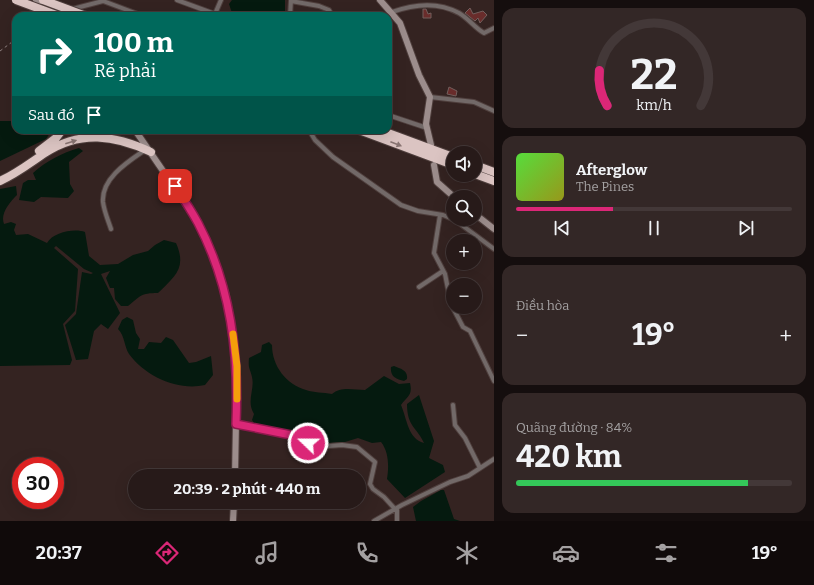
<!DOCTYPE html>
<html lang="vi">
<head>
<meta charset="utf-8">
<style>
  :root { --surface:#271a19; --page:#332726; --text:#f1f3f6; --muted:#a4a1a2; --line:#433838; --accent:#db2777 }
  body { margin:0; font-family:Bitter,serif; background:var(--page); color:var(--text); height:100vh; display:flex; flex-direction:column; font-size:15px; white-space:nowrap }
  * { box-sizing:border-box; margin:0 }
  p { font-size:13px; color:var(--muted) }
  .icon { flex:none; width:22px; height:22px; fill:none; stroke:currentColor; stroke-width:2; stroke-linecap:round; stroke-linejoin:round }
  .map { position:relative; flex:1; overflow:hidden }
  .sheet { display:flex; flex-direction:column; gap:8px; padding:8px; background:#150e0e; width:320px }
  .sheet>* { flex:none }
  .top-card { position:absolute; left:12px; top:12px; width:380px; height:122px; border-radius:12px; box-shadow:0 4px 16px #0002,0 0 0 1px var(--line); background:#00695c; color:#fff; overflow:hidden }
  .buttons { position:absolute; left:446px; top:146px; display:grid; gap:8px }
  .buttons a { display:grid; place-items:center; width:36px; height:36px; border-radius:50%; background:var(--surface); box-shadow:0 4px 16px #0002,0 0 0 1px var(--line); font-size:20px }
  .speed { position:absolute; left:12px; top:457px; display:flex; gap:8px; font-size:20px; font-weight:700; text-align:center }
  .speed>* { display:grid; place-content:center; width:52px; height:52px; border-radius:50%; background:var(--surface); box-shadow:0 4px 16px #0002,0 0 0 1px var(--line); line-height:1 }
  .speed .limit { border:6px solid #d22; background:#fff; color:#111 }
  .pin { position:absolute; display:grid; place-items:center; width:34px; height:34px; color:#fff; margin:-17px; border-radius:8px; box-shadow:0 2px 6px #0006 }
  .me { position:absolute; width:44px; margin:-22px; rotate:292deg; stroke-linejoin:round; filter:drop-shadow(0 0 3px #0008) }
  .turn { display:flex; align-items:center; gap:14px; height:84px; padding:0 16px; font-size:18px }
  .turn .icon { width:52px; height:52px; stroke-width:2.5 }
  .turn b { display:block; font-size:28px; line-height:34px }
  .then { display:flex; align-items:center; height:38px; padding:0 16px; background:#0003; gap:8px; font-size:15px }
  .big { font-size:30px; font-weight:700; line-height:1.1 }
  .sheet .widget { flex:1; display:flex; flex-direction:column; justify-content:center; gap:6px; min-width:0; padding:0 14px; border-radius:12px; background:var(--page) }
  .sheet .dial { align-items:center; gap:0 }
  .dial svg { height:104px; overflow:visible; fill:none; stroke:var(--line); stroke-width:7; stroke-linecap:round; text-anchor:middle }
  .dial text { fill:var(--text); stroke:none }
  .song { display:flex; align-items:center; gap:12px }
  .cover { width:48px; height:48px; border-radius:6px; background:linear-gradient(135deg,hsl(110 70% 55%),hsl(60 70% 35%)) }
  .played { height:4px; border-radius:2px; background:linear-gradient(90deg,var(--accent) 35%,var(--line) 35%) }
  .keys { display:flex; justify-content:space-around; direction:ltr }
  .heat { display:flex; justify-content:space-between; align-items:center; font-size:22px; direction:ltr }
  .charge { height:6px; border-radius:3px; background:linear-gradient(90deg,#34c759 84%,var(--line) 0) }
  .trip { position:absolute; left:128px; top:469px; width:238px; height:40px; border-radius:20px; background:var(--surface); box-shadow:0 4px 16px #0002,0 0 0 1px var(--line); font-weight:700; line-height:40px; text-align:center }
  .dock { display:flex; height:64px; justify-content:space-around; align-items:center; background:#100a0a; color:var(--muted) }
  .dock .icon { width:28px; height:28px }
  .dock .active { color:var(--accent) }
  .dock b { font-size:18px; color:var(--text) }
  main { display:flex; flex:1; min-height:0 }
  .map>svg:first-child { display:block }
  .water { fill:#051a0f }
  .building { fill:#692c2b; stroke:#735f5d }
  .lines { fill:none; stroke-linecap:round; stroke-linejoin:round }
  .street-casing { stroke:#4f3f3d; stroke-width:6 }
  .secondary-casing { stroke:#4f3f3d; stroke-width:8 }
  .highway-casing { stroke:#4f3f3d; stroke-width:10 }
  .path { stroke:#8f8180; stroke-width:1; stroke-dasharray:3 3; stroke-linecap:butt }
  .street { stroke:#726968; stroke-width:4 }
  .secondary { stroke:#9c8d8c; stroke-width:6 }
  .highway { stroke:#dbc4c2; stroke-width:8 }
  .highway-bridge-casing { stroke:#4f3f3d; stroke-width:10; stroke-linecap:butt }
  .highway-bridge { stroke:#dbc4c2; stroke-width:8 }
  .oneway { fill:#887472 }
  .route-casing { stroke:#8e194d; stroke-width:10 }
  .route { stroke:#db2777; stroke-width:7 }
  .slow { stroke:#f59e0b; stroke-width:7 }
</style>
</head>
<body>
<main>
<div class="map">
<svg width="494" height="521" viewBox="0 0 494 521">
  <rect width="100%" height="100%" fill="#342321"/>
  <path class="water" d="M232 0H285V16H233L229 4Z
    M0 121H16V130H52L46 139 0 161Z
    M79 148 83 151 69 162 70 184 74 191 68 198 41 197 34 202 19 200 23 183 28 180H36L33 173C46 161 62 153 79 148Z
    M16 186 17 195C9 203 0 214 4 224L11 222 16 224 14 230 16 235 28 234 47 243C53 232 75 228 85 232L89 256 100 265 118 264 133 255 148 251 155 245 164 240 176 243C187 268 175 276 158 293 140 293 141 296 128 306H121L115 299 114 288H110L106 278 110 271 101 274 120 313 108 329 101 324 94 331 88 359 76 360 65 325 76 314 82 272 91 274 93 273 84 269 56 246 54 248 78 269 75 311 63 324 72 360 70 365 0 366V189Z
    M127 317 133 320 136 333 140 339 138 349H144L149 342 161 343 166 337 173 340 189 363 196 362 211 356 213 375 205 385C178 391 146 377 129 354 124 346 125 336 118 329L122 320Z
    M269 342 272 345C272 366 286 384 306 390 314 393 323 392 332 394 341 386 354 390 365 390L384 376 399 384 410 383C413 396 407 396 401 405 407 419 408 439 424 443 417 427 407 427 407 404L419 395 434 441 429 458 443 465 445 472 405 498 387 479C389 467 389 452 381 442L372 443 358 438 345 442 328 443 300 433 256 426 252 420 254 414C246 401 255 390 252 377 250 368 248 369 249 358L261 352 262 345Z
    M394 366C401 369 408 370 407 379L404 381C396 379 390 377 391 367Z
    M441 490H444L454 519 460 521H416L413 507 421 501Z"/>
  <path class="building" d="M470 8 473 14 483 11 487 15 480 23 478 18 475 21 465 13Z
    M423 9H426L428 14 431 13V18H423Z
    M449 87 457 91 456 96 447 94Z"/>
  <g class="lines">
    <g class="street-casing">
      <path id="street" d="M177 0 215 14 221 0
        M291 1 319 6 329 10 332 16
        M392 12C414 4 437 1 459 13 468 18 475 28 484 33L494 28
        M57 13 103 1 143 16
        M290 16 291 0
        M430 97 474 102 494 111
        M388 115 427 128
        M309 130 315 140 333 157 401 205 418 211 443 215 455 220 494 249
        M440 215 434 253 445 274 451 304 463 327 470 331 494 381
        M111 229C108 220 104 211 103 202 101 178 129 161 145 150
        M419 287 443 271
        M453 405 455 425 465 438 480 468
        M236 424 296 436 316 447 342 445 357 447 375 462 370 484 373 489 384 497 395 509
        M374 521 402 505 450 482 468 476 494 459
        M397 521V508"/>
    </g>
    <g class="secondary-casing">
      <path id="secondary" d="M36 0 47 16
        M380 0 400 23 419 75 430 97 426 124 431 145
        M135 130 198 222 212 253 226 295 237 366 235 476
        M434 165 437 182 454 197
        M475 214 494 229
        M233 521 234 502"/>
    </g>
    <g class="highway-casing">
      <path id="highway" d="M359 130 453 165
        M380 130 453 157
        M99 136 111 130
        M39 151 56 138 62 130
        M475 165 494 172
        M475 174 494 181
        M0 181C16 174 30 163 45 153 80 130 115 135 151 152"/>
    </g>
    <path class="path" d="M0 51 16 39"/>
    <use href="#street" class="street"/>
    <use href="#secondary" class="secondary"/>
    <use href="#highway" class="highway"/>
    <g class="highway-bridge-casing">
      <path id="highway-bridge" d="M16 0 59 16
        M43 0 86 16"/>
    </g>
    <use href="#highway-bridge" class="highway-bridge"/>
  </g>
  <defs><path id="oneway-solid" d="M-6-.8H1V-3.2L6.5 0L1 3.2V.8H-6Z"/></defs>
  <g class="oneway">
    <use href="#oneway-solid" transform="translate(71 142) rotate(-18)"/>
    <use href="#oneway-solid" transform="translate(396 144) rotate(21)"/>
  </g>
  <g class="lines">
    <g class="route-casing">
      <path id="route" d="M175 186C183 198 191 210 198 223 231 286 239 354 236 424L296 436 308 443"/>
    </g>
    <use href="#route" class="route"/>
    <path class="slow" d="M233 334 237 366V399"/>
  </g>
</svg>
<div class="buttons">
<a><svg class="icon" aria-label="sound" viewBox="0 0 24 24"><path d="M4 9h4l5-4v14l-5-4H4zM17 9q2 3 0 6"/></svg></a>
<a><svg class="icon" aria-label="search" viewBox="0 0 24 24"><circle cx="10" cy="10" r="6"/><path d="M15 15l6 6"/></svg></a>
<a>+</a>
<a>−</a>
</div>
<div class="speed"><div class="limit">30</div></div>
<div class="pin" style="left:175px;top:186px;background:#d93025"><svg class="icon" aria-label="arrive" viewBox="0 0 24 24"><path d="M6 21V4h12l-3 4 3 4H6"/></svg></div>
<svg class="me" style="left:308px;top:443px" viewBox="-20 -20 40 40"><circle r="17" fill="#db2777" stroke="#fff" stroke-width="3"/><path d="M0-11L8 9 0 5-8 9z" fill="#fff"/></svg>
<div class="trip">20:39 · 2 phút · 440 m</div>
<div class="top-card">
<div class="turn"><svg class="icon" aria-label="right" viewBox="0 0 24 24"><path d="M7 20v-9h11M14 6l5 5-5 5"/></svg><div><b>100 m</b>Rẽ phải</div></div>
<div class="then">Sau đó<svg class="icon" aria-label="arrive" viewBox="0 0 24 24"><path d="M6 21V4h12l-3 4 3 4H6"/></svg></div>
</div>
</div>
<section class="sheet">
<div class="widget dial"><svg viewBox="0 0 100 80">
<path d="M14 69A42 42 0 1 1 86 69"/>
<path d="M14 69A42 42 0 0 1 8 42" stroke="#db2777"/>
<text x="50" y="56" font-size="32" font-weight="700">22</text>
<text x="50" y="72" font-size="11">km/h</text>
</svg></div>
<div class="widget">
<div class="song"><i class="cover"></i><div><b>Afterglow</b><p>The Pines</p></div></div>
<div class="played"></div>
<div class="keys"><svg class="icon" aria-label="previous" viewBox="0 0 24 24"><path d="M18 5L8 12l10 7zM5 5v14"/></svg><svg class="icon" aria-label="pause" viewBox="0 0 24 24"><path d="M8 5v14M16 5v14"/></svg><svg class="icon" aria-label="next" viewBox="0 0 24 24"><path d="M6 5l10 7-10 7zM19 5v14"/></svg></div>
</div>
<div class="widget"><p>Điều hòa</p>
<div class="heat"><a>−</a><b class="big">19°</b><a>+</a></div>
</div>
<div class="widget"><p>Quãng đường · 84%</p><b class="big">420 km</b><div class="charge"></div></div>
</section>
</main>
<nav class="dock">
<b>20:37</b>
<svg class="icon active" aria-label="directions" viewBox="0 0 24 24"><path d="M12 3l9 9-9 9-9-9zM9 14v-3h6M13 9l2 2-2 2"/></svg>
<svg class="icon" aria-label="music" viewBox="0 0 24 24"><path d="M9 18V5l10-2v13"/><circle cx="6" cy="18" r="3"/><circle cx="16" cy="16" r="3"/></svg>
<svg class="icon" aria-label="phone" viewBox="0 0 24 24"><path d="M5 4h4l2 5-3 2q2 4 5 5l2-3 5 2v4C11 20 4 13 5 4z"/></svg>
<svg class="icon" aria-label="climate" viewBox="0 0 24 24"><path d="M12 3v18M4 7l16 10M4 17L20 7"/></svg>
<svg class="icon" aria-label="car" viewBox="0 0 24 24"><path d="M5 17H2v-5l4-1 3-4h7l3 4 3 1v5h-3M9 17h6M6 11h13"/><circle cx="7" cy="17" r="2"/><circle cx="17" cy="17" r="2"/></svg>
<svg class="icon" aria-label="filters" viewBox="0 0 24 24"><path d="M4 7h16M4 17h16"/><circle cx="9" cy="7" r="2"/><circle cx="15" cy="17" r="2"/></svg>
<b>19°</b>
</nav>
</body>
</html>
